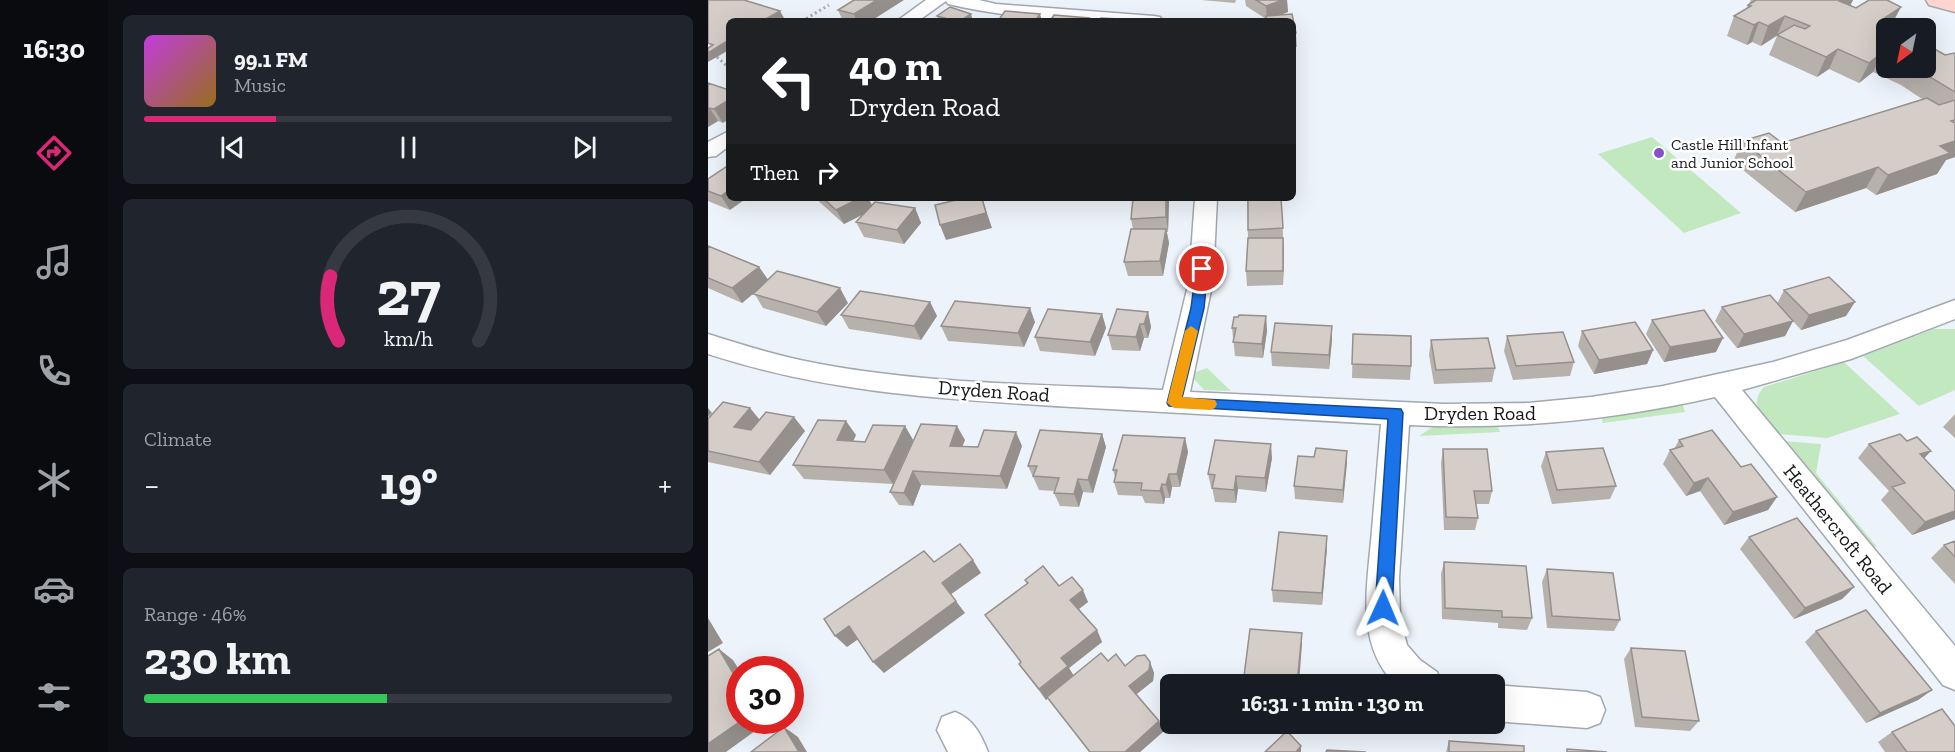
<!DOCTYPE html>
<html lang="en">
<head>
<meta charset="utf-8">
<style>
  :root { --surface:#171b24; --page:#20242c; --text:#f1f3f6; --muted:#9ea1a6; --line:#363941; --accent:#db2777 }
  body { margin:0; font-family:"Zilla Slab",serif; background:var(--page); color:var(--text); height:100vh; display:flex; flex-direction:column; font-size:22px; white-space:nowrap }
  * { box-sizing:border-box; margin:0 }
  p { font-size:20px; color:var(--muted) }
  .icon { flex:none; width:33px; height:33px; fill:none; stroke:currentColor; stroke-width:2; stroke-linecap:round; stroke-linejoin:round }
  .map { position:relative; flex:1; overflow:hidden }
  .drawer { display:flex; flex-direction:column; gap:15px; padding:15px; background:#0d0f14; width:600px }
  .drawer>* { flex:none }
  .top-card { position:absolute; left:18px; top:18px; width:570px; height:183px; border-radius:9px; box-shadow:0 6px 24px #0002; background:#202124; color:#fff; overflow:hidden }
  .needle { width:39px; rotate:213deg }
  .controls { position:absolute; left:1168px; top:18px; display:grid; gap:12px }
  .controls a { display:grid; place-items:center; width:60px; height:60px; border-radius:9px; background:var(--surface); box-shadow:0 6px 24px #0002; font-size:30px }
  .speed { position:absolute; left:18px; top:656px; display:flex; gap:12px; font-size:30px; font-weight:700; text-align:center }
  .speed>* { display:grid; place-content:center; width:78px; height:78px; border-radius:50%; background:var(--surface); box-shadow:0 6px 24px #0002; line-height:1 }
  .speed .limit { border:9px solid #d22; background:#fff; color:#111 }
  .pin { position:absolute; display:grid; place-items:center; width:51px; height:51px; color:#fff; margin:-26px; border:3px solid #fff; border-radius:50%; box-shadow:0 2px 6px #0007 }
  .me { position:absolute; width:66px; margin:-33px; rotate:1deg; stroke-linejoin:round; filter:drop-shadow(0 0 4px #0008) }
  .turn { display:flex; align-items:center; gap:21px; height:126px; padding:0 24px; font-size:27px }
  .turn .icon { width:78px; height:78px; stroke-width:2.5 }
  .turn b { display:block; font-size:42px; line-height:51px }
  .then { display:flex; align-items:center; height:57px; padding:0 24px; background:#0003; gap:12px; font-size:22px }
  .big { font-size:45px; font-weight:700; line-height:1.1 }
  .drawer .card { flex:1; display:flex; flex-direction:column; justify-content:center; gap:9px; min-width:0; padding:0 21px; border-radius:9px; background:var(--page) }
  .drawer .dial { align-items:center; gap:0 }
  .dial svg { height:156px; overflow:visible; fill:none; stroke:var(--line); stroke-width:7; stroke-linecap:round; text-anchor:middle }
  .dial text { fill:var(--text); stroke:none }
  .song { display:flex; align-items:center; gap:18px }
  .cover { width:72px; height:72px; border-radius:9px; background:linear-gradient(135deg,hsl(290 70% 55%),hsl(40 70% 35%)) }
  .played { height:6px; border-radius:3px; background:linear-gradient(90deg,var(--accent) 25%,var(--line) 25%) }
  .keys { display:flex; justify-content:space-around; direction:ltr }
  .heat { display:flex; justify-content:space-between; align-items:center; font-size:33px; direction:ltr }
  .charge { height:9px; border-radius:4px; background:linear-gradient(90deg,#34c759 46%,var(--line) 0) }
  .trip { position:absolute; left:452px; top:674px; width:345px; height:60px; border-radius:9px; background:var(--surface); box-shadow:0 6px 24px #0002; font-weight:700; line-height:60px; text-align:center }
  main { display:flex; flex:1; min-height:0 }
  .tabs { display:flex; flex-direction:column; width:108px; justify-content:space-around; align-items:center; background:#090b0e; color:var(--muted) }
  .tabs .icon { width:42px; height:42px }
  .tabs .selected { color:var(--accent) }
  .tabs b { font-size:27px; color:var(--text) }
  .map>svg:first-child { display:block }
  .green { fill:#c2e8c0 }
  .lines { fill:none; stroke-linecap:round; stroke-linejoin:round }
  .street-casing { stroke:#a2a8ae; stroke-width:3 }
  .secondary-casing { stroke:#a2a8ae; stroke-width:3 }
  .path { stroke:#a5aaaf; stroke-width:3; stroke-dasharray:2 3; stroke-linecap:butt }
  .street { fill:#fff; fill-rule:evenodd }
  .secondary { fill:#fed6cf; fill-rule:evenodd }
  .wall { fill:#b7b1ac }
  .shaded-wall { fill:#95908c }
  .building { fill:#d5cec8; stroke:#95908c; stroke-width:1.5 }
  .route { fill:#1a73e8; stroke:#114b97; stroke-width:1.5 }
  .slow { fill:#f59e0b }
  .poi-dot { fill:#8551c9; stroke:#fff; stroke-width:2 }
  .labels { text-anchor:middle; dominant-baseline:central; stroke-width:5; stroke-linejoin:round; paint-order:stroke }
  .far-poi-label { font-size:16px; fill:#141618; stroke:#fff; text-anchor:start }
  .street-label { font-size:20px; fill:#141618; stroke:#fff }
</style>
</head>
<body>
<main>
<nav class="tabs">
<b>16:30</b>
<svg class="icon selected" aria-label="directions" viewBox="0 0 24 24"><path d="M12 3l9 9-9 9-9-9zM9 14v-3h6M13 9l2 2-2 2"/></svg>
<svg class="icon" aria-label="music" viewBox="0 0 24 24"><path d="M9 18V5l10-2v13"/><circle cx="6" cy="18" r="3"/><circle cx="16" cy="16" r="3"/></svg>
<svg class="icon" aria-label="phone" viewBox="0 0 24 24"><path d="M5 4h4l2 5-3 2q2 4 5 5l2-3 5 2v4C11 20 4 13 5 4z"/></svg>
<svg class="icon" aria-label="climate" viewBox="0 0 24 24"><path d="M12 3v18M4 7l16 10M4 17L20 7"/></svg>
<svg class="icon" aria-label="car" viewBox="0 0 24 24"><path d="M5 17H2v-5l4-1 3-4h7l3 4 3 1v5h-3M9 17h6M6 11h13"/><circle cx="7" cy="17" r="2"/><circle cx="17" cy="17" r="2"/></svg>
<svg class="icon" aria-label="filters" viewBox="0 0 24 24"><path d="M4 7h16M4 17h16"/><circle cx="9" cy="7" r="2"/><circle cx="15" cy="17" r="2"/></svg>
</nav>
<section class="drawer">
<div class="card">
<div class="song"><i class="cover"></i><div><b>99.1 FM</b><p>Music</p></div></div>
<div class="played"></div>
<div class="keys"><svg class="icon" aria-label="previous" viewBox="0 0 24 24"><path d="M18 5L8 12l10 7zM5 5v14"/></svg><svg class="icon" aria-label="pause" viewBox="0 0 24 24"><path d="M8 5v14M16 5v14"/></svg><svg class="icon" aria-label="next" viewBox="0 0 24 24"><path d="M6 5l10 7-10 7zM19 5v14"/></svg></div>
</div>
<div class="card dial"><svg viewBox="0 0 100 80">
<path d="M14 69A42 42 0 1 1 86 69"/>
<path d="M14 69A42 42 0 0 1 10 36" stroke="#db2777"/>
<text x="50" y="56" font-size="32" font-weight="700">27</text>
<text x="50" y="72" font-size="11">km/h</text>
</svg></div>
<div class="card"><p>Climate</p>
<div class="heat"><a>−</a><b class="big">19°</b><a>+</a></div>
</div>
<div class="card"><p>Range · 46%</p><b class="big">230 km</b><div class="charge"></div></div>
</section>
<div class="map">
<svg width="1247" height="752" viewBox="0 0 1247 752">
  <rect width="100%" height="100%" fill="#edf3fa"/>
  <path class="green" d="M944 137 1033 213 976 233 890 154Z
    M1226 329H1247V390L1211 406 1155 356Z
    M1136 362 1192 414 1119 438 1069 434C1056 419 1039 405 1056 387Z
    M499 368 523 391 496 390 486 379 485 373Z
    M974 402 977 412 895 423 893 415Z
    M789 423 792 432 711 436 728 425Z
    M1075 441 1113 444 1108 473 1169 547 1156 548Z"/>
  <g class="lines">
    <g class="street-casing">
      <path id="street" d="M218 0H271L288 4 446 16 452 17 455 21C383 21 310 21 240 4L238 1 210 21H189Z
        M21 131V146L8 156 0 157V142Z
        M487 198H509L505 281 482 392 736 404 820 403 883 397 955 386 1065 362 1139 340 1247 300V319L1143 359 1034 390 1247 646V690L1235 685 1007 397C906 420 805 430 701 425L691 578 692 618 699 645 712 660 729 672 734 684H687C646 643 660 582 664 530 667 494 670 459 673 424 570 418 467 413 364 407 236 399 123 394 0 354V334C31 344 61 353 92 360 210 385 335 384 455 390L481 281Z
        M786 685 879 692 892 697 897 710 892 723 879 728 786 721Z
        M247 712C265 719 273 734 280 752H240L229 730 234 717Z"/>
    </g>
    <g class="secondary-casing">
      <path id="secondary" d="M1218 0H1247V12L1221 5Z"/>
    </g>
    <path class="path" d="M94 21 121 5
      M9 57 21 68"/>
    <use href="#street" class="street"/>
    <use href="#secondary" class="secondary"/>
  </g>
  <path class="wall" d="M146 0 163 21H135L130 10Z
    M493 0H528L527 3Z
    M537 0H579L580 12 572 15 584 14 588 33 589 47H585V21H558V19L538 6Z
    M1043 0H1145L1142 5 1179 28V68H1218L1237 55 1247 53V157L1238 160 1229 174 1168 195 1158 188 1087 212 1025 162 1034 141 1074 143 1214 99 1193 85 1165 72 1151 83 1121 69 1109 77 1061 55 1069 36 1053 46 1044 42 1039 45 1019 36 1026 16 1038 9Z
    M229 16 265 21H231Z
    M0 83 15 123 10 121 0 127Z
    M21 165 22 210 0 201V179Z
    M107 198H160L164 205 207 208 213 223 196 244 156 237 148 222 155 214 136 224Z
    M425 198H461L460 232H459L461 243 455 276H420L416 262 425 229 423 219Z
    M539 198H573L576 252 575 285 539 286 538 271 540 238Z
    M0 246 51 267 60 280 140 303 118 326 55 308 46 293 34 303 0 288Z
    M1076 290 1138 316 1093 330 1085 321 1077 336 1029 348 1007 321 1014 307 1069 304Z
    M222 302 229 316 213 340 141 329 133 315Z
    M440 312 443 327 440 338H436L432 351 404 350 400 335Z
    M394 314 398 328 387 356 332 351 327 337Z
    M558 316 559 331 555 358 527 356 524 328Z
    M944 320 1008 352 956 362 938 334Z
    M327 322 316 347 240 341 233 326Z
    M874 331 945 350 939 364 886 374 870 346Z
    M645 334 703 366 702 380 644 378Z
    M799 336 866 362 862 376 805 380 796 351Z
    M624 340 621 369 564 366 563 352Z
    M723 340 787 368 784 382 726 384 721 355Z
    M42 408 52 420 97 431 62 475 0 462V419Z
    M1247 414V438L1235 427Z
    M213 424 257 440 254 446 270 447 314 446 299 489 213 485 205 506 191 505 182 492Z
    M197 426 205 440 185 484 96 479 85 465 148 435 145 441 157 442Z
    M394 434 398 447 385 493 375 492 371 507 352 506 346 493 347 491 331 490 320 466Z
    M477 438 480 452 472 487H464L462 498H457L456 504 437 503 434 496 410 495 406 482 407 477 405 470Z
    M971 440 1033 467 1069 497 1060 510 1016 525 992 491 978 496 955 464 962 450 966 449Z
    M1161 444 1216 458 1247 519 1204 535 1173 500 1181 491 1150 458Z
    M735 449 784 491 781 504H768L770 518 767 530H736L733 463Z
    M639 451 635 503 587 499 586 486 606 457Z
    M838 452 908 486 902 499 844 504 833 466Z
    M564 458 558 492 530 489 528 503 507 502 504 487H503L500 474Z
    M619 536V548L614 605 565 602 564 590Z
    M1041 537 1146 587 1134 599 1086 619 1032 549Z
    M1247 541V584L1223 558 1236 545Z
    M736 562 824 618 819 630 790 628V623L734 619 733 574Z
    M839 569 912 620 906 631 839 628 834 582Z
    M317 580 351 586 380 602 371 609 389 630 394 642 361 668 365 676 400 661 417 666 442 662 446 673 445 681 429 694 456 731 432 752H381L340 698 338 700 318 674 311 664 313 662 277 615 319 584Z
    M1108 631 1224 690 1210 700 1158 723 1097 642Z
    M923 648 991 721 982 731 927 727 916 659Z
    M1184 732 1247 752H1177L1170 742Z
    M741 741 816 752H738Z"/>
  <path class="shaded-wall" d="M169 0H196L163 21H149L146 14Z
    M575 0H579L580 12 559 20 558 6Z
    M1132 0H1145L1141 8 1122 20Z
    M1193 7 1183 26 1175 19Z
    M72 11 76 18 70 21H54Z
    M263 14 265 21H252Z
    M332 14 334 21H327Z
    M1077 16 1069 35 1053 46 1060 26Z
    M1051 22 1044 42 1039 45 1046 25Z
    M21 40V50L0 62V53Z
    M1130 49 1121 69 1109 77 1118 57Z
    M1175 52 1165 72 1151 83 1161 63Z
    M21 100V119L15 123 6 109Z
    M1 107 10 121 0 127V108Z
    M1247 141V157L1238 160 1229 174 1168 195 1180 175 1232 146Z
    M1170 167 1158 188 1087 212 1098 192Z
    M21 190V198H39L22 210 13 196Z
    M152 198H160L166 209 136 224 128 210Z
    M274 198 284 228 238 240 232 225Z
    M458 198H461V202L460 232 458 217Z
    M207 208 213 223 196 244 189 230Z
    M458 229 461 243 455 276 452 261Z
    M575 238 576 252 575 285Z
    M51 267 61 281 34 303 24 288Z
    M132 288 140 303 118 326 109 312Z
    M222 302 229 316 213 340 206 326Z
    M1147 302 1138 316 1093 330 1101 315Z
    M322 308 327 322 316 347 310 333Z
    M440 312 443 327 440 338 436 324Z
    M394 314 398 328 387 356 382 342Z
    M558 316 559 331 555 358 554 344Z
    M1085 321 1077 336 1029 348 1036 334Z
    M432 324 436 338 432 351 428 337Z
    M624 326V340L621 369V355Z
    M1015 338 1008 352 956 362 962 347Z
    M945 350 939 364 886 374 891 360Z
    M0 408 4 413 0 417Z
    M42 408 53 422 38 440 26 427Z
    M86 417 97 431 62 475 51 462Z
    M138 421 148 435 139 454 129 440Z
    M197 426 205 440 185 484 176 470Z
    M249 426 257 440 249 459 242 446Z
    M308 432 314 446 299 489 292 476Z
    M394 434 398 447 385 493 380 480Z
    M477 438 480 452 472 487 469 474Z
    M563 444 564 458 558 492 557 478Z
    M639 451V464L635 503V490Z
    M1223 451 1211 464 1212 454Z
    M205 471 213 485 205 506 196 493Z
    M461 474 464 487 462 498 458 485Z
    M528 476 530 489 528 503 526 490Z
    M1000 478 992 491 978 496 986 483Z
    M370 479 375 492 371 507 366 494Z
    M454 484 457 498 456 504 452 491Z
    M1069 497 1060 510 1016 525 1025 512Z
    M1247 511V519L1204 535 1217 522Z
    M619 536V548L614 605V593Z
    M265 560 273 573 242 595 234 583Z
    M1146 587 1134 599 1086 619 1097 608Z
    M375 590 380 602 368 611 362 600Z
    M248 601 257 613 176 673 165 662Z
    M0 618 15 643 0 652Z
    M141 626 152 638 139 647 127 636Z
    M389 630 394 642 361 668 366 676 338 700 331 689 353 658Z
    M594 633V644L591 684H589Z
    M11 649 25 660 32 671V685Z
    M442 662 446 673 445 681 426 696 421 686Z
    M1224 690 1210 700 1158 723 1172 713Z
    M34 720H60L61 721 18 752H0V744Z
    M451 721 456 731 432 752H417Z
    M76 727 90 737 99 752H91Z
    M593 746V752H588Z"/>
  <path class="building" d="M0 0H36L72 11 54 21H21V40L0 53V48L5 45 0 43Z
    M146 0H169L146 14 130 10Z
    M548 0H575L558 6Z
    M1048 0H1132L1131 1 1148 8 1161 0H1179L1193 7 1175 19 1200 28H1179V54L1175 52 1161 63 1130 49 1118 57 1069 35 1086 25 1097 29 1102 26 1077 16 1060 26 1051 22 1046 25 1026 16 1043 6 1040 5Z
    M242 7 263 14 252 21H247L229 16Z
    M297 11 332 14 327 21H290Z
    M584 14 588 33H585V21H558V16Z
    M346 15 381 18 379 21H342Z
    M393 18 428 20 391 21Z
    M1218 44 1237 55 1247 53V92L1207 68H1218Z
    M0 83 21 90V100L6 109 0 108Z
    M1219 98 1231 105 1247 100V120L1243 121 1247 123V141L1232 146 1242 153 1180 175 1170 167 1098 192 1034 141 1061 133 1074 143Z
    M21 165V190L13 196 0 191V179Z
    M115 198H152L128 210Z
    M257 198H274L278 213 232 225 227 205Z
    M425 198H458V217L423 219Z
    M573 198 575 228 540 230V199Z
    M167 202 207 208 189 230 148 222Z
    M423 229H458L452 261 416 262Z
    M540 238H575V271H538Z
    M0 246 51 267 24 288 0 278Z
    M69 271 132 288 109 312 45 294Z
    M1121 277 1147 302 1101 315 1076 290Z
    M152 291 222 302 206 326 133 315Z
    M1062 295 1085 321 1036 334 1014 307Z
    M247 301 322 308 310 333 233 326Z
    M340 309 394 314 382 342 327 337Z
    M409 309 440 312 436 324H432L428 337 400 335Z
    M996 310 1015 338 962 347 944 320Z
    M531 315 558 316 554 344 525 342 528 328H524L526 317H530Z
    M927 322 945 350 891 360 874 331Z
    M567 323 624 326 621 355 563 352Z
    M855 332 866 362 808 366 799 336Z
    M645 334 703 336V366L644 364Z
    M780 338 787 368 728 370 723 340Z
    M15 402 42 408 26 427 43 430 58 412 86 417 51 462 0 451V419Z
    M110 420 138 421 129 440 157 442 165 425 197 426 176 470 85 465Z
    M213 424 249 426 242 446 270 447 276 430 308 432 292 476 205 471 196 493 182 492Z
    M332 430 394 434 380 480 370 479 366 494 346 493 351 478 325 476 329 466H320Z
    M1004 430 1033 467 1043 464 1069 497 1025 512 1000 478 986 483 962 450 975 446 971 440Z
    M1192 434 1199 441 1209 437 1223 451 1212 454 1247 491V511L1217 522 1184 487 1197 483 1161 444Z
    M415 435 477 438 469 474H461L458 485 454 484 452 491 433 490 434 483 406 482 409 470H405Z
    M507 440 563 444 557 478 528 476 526 490 504 488 507 475 500 474Z
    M608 448 639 451 635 490 586 486 590 456 606 457Z
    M895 448 908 486 849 490 838 452Z
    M735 449H779L784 491H766L770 518 738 517Z
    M1089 518 1146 587 1097 608 1041 537Z
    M571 532 619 536 614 593 564 590Z
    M1247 541V557L1236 545Z
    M252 544 265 560 234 583 248 601 165 662 141 626 127 636 116 619 216 551 226 562Z
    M736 562 818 566 824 618 794 617V611L737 608Z
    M335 566 351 586 364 577 375 590 362 600 389 630 353 658 360 666 331 689 311 664 313 662 277 615 320 583 317 580Z
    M839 569 905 573 912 620 844 616Z
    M1158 610 1224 690 1172 713 1108 631Z
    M542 629 594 633 589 684H535Z
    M923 648 977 651 991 721 934 717Z
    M11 649 32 685V720H34L0 744V656Z
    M393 653 400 661 408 654 417 666 429 656 437 655 442 662 441 670 421 686 451 721 417 752H382L339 697Z
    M1234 709 1247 726V752H1199L1184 732Z
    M76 727 91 752H43Z
    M579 731 593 746 588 752H557Z
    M741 741 816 746V752H741Z
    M859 749 899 752H859Z
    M619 750 658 752H618Z"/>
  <path class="route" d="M494 265 500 269 496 308 474 398 693 409 695 413 684 608 681 613 675 616 670 613 667 608 680 419 461 406 459 403 483 308 488 269Z"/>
  <path class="slow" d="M483 326 490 331 474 397 507 400 509 404 507 408 502 410 466 408 459 403 477 331Z"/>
  <circle class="poi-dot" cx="951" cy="153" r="6"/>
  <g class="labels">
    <g class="far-poi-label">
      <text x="963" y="144">Castle Hill Infant<tspan x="963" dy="18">and Junior School</tspan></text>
    </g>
    <g class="street-label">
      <text transform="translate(286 391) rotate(4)">Dryden Road</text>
      <text x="772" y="413">Dryden Road</text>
      <text transform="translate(1130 529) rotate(51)">Heathercroft Road</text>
    </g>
  </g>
</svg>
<div class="controls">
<a><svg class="needle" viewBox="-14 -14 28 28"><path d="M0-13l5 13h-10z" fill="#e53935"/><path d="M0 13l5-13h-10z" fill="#9ea1a6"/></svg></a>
</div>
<div class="speed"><div class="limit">30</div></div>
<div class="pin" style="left:494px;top:269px;background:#d93025"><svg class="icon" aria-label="arrive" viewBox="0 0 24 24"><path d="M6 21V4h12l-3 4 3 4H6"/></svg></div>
<svg class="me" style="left:675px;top:608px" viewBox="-20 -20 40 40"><path d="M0-17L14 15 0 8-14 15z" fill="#1a73e8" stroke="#fff" stroke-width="4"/></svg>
<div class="trip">16:31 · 1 min · 130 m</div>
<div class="top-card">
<div class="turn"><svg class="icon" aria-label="left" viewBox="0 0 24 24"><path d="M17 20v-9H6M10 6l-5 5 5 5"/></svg><div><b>40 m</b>Dryden Road</div></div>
<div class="then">Then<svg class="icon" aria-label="right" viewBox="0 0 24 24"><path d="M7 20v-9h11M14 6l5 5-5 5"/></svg></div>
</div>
</div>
</main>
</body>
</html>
